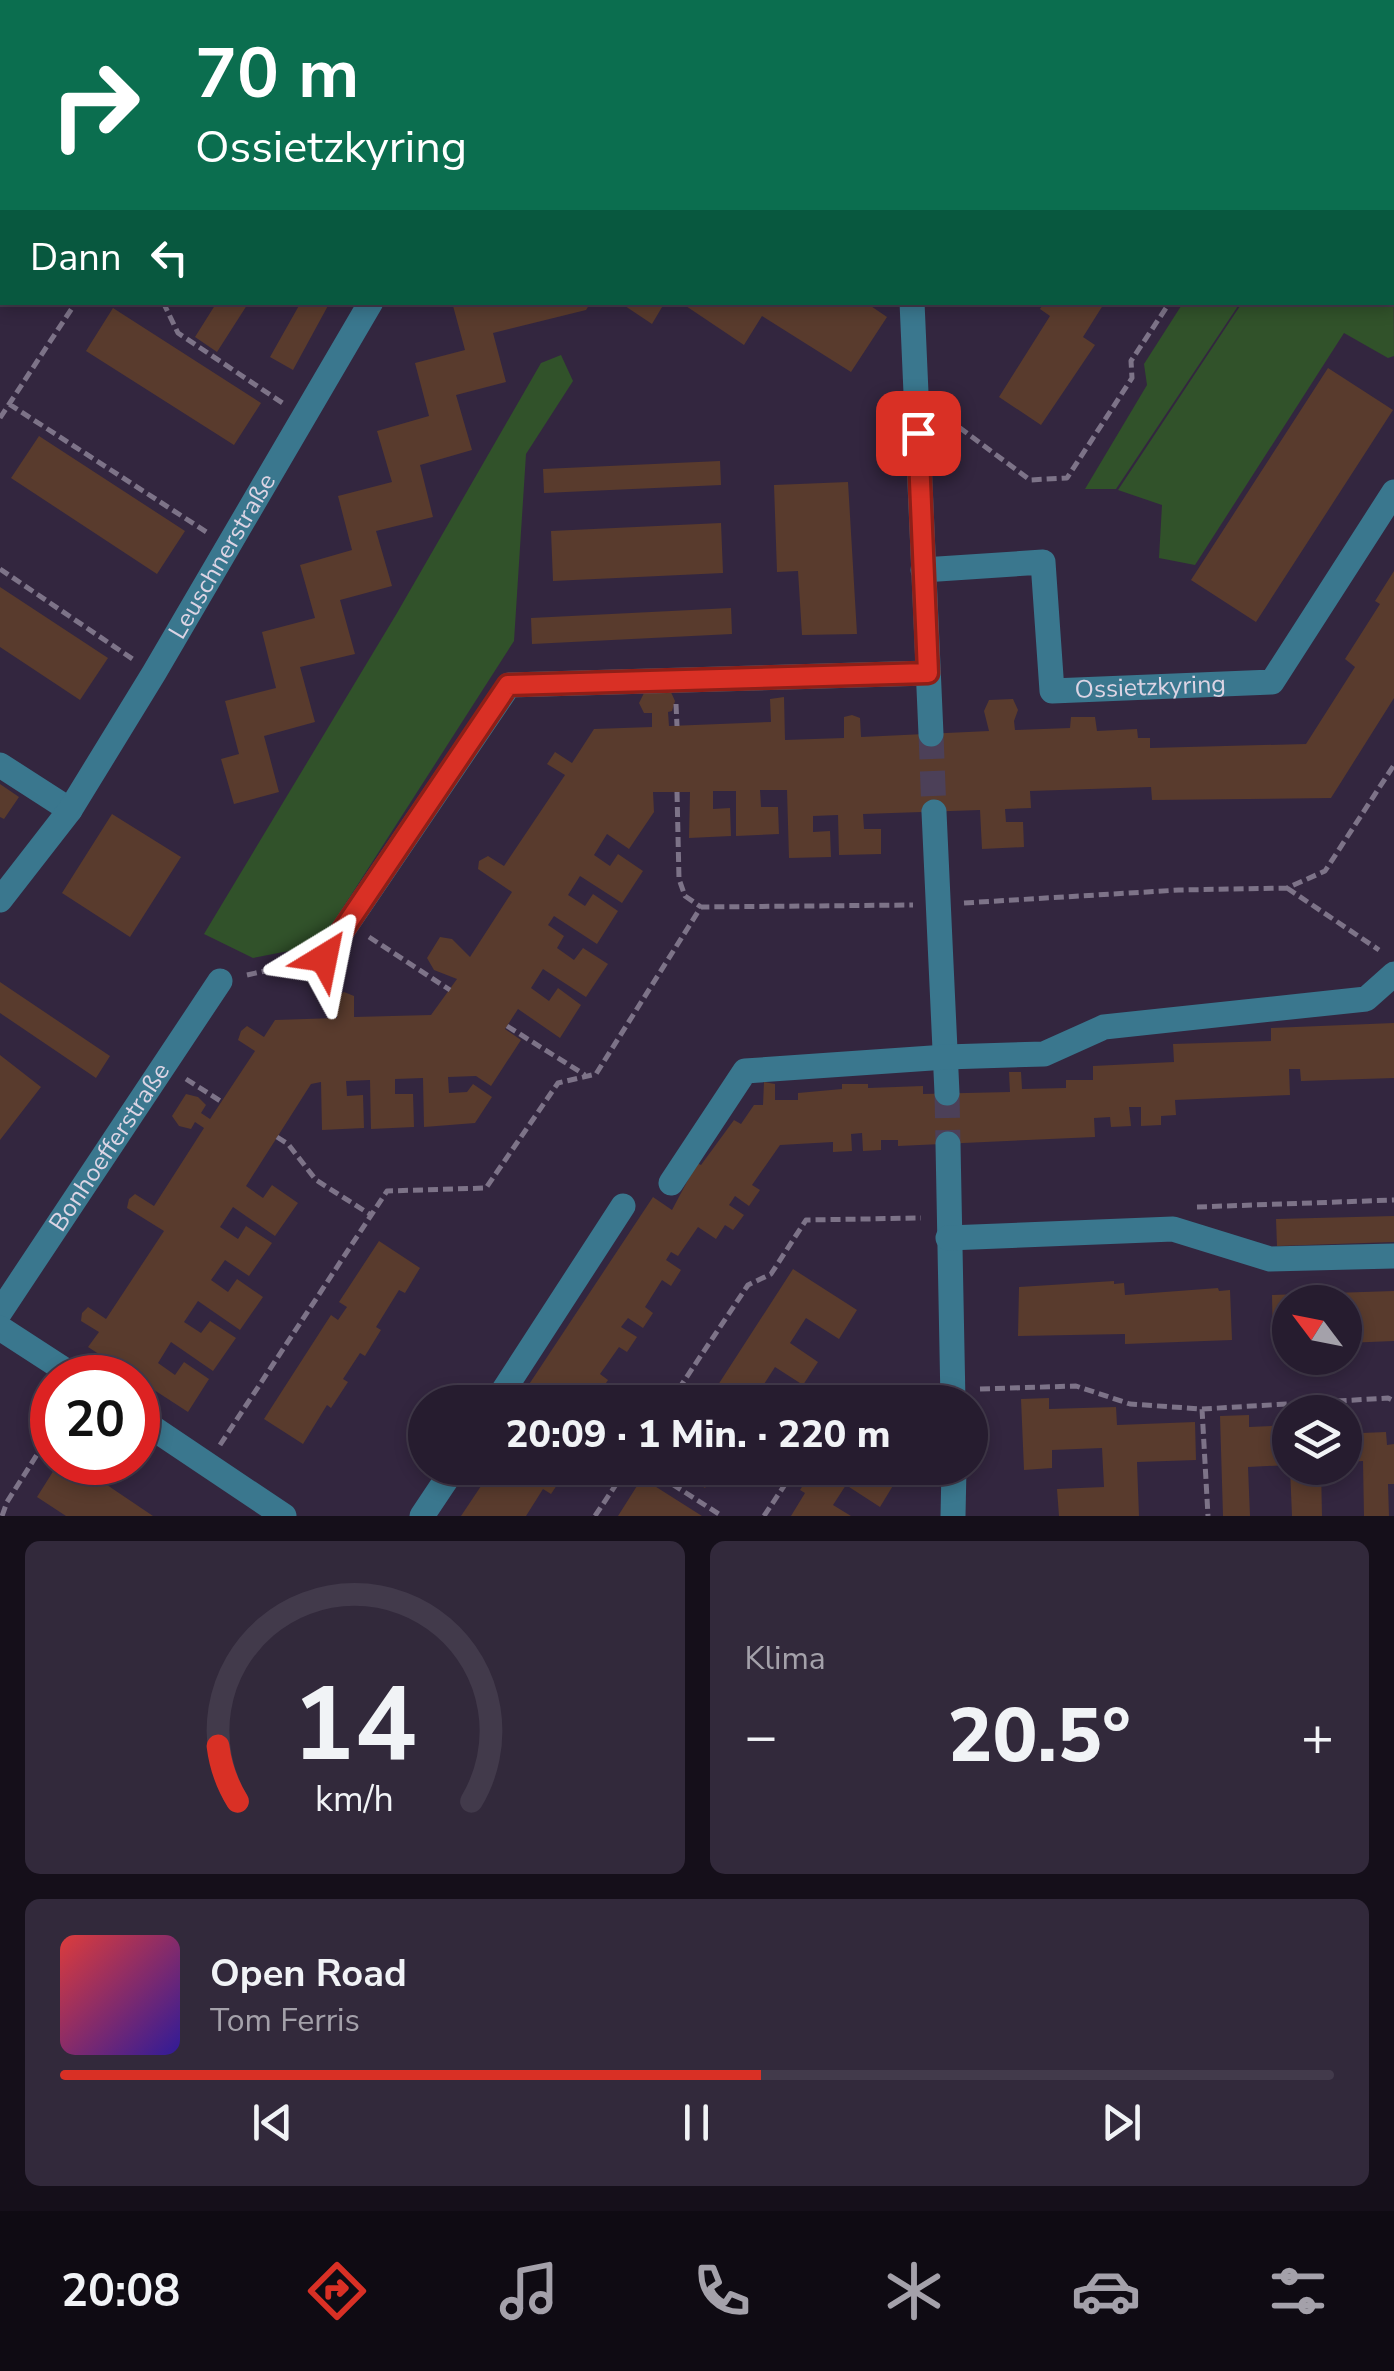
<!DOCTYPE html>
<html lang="de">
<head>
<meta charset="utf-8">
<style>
  :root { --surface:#261c2f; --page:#32293b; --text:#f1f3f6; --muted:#a4a1aa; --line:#423a4b; --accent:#d93025 }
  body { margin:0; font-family:"Nunito Sans",sans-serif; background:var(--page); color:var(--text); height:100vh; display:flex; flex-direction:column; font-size:38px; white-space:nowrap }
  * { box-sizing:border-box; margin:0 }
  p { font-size:32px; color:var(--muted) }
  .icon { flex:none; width:55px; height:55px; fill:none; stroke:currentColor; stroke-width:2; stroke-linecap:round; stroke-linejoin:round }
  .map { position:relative; height:1516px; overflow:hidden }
  .details { display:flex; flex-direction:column; gap:25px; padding:25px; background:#150f1a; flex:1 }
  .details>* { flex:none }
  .guide { position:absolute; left:0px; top:0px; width:1395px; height:305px; box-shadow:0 5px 15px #0003,0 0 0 2px var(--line); background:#0b6e4f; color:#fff; overflow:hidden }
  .needle { width:65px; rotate:302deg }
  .buttons { position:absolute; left:1272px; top:1285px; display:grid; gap:20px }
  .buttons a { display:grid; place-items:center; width:90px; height:90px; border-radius:50%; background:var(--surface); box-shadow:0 5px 15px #0003,0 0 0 2px var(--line); font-size:50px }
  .speed { position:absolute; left:30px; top:1355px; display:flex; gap:20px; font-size:50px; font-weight:700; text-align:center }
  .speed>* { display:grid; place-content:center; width:130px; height:130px; border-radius:50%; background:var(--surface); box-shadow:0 5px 15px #0003,0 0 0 2px var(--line); line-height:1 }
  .speed .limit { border:15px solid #d22; background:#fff; color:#111 }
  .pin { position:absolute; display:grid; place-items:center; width:85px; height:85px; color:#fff; margin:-42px; border-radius:20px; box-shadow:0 5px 15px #0006 }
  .me { position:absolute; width:110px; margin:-55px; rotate:35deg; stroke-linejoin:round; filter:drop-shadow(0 0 8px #0008) }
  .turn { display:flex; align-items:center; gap:35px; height:210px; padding:0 30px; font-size:45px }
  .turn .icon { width:130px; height:130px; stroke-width:2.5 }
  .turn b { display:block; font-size:70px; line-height:85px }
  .then { display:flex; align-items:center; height:95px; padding:0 30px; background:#0003; gap:20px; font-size:38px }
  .big { font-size:75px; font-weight:800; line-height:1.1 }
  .details .card { flex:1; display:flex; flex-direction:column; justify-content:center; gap:15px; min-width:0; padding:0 35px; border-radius:15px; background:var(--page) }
  .details .dial { align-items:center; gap:0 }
  .dial svg { height:260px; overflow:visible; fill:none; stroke:var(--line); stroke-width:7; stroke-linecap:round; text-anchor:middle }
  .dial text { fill:var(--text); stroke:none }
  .song { display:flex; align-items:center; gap:30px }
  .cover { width:120px; height:120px; border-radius:15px; background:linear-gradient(135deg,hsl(0 70% 55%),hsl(250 70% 35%)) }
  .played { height:10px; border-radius:5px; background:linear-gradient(90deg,var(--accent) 55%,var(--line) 55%) }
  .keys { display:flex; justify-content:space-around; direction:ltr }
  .heat { display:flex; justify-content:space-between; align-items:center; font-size:55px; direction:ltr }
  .details .tiles { flex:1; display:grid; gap:25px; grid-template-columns:1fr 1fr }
  .card:last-child { grid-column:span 2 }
  .trip { position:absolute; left:408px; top:1385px; width:580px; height:100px; border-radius:50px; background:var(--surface); box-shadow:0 5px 15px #0003,0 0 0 2px var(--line); font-weight:800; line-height:100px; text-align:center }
  .tabs { display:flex; height:160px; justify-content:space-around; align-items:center; background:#0f0b13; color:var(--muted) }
  .tabs .icon { width:70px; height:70px }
  .tabs .active { color:var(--accent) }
  .tabs b { font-size:45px; color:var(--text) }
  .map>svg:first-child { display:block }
  .green { fill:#31522a }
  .building { fill:#593b2d }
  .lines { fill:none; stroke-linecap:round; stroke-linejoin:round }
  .minor-tunnel { stroke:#4c4058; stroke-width:25; stroke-dasharray:25 12; stroke-linecap:butt }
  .path { stroke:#7d7388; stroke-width:5; stroke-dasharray:10 5; stroke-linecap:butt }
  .minor { stroke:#3a778e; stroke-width:25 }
  .route-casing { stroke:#8d1f18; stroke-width:25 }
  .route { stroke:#d93025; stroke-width:18 }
  .labels { text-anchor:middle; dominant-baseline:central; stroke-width:10; stroke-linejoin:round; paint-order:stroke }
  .street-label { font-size:25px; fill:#dcd4e4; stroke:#18121d }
</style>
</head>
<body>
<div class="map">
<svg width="1394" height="1516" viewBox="0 0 1394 1516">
  <rect width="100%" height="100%" fill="#33263f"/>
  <path class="green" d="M396 0H584L394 2Z
    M1393 194 1394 356 1388 358 1344 333 1195 565 1159 558 1162 505 1118 490 1242 303 1392 302Z
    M1183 303H1240L1116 489H1085L1147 385 1144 364Z
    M561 355 573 381 526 454 514 641 319 945 253 958 204 934 397 613 541 363Z"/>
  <path class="building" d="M217 302H249L217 352 195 337Z
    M301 302H330L293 370 270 357Z
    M452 302H591L586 310 493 333 506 382 456 395 472 450 420 465 433 517 376 531 392 586 340 600 355 654 300 667 315 722 264 736 279 792 234 804 221 759 239 754 225 701 276 688 262 632 315 618 300 565 352 550 338 496 392 482 377 431 429 416 415 363 465 350Z
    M619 302H665L652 324Z
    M680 302H865L887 317 851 372 762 316 744 345Z
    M1044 302H1105L1083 337 1095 345 1041 425 999 397 1050 316 1040 309Z
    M113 308 261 403 234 445 86 351Z
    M1328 368 1393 410 1256 622 1191 580Z
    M39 436 185 531 157 574 11 478Z
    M720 461 721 485 544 493 543 469Z
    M848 482 857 634 802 635 798 571 777 572 774 485Z
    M721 523 723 573 553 581 551 531Z
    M1394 571V698L1331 798 1152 800 1151 787 1030 791 1031 808 1005 809 1006 822H1023L1024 847 982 849 980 810 863 814 864 829H881V854L839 855 838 815 813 816V832L830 831 831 857 789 858 787 790H760L761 807H778L779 834 736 836V791H713V809L730 808 731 836 689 838 690 792H653L654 812 629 849 607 834 594 855 610 866 618 854 643 871 622 903 580 876 568 895 585 906 593 894 618 911 597 944 554 916 548 925 564 936 557 948 574 960 583 948 608 964 586 997 543 969 531 988 549 1001 558 988 581 1005 560 1038 518 1009 505 1029 521 1040 491 1086 476 1076 448 1077 449 1093 467 1092 473 1084 492 1097 475 1123 424 1127 423 1078 395 1079V1094H413L414 1127 371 1129 370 1080 346 1081 347 1096 363 1095 364 1128 322 1130 321 1082 311 1084 246 1186 263 1198 272 1185 298 1203 275 1236 233 1207 220 1227 238 1239 246 1226 272 1243 249 1276 225 1260 211 1280 228 1292 237 1279 263 1297 240 1330 198 1301 184 1322 201 1333 210 1321 236 1338 213 1371 171 1342 158 1363 175 1375 184 1362 209 1379 188 1412 88 1347 99 1332 81 1321 82 1313 88 1307 106 1319 164 1231 127 1208 129 1199 135 1194 154 1206 204 1128 195 1122 191 1129 179 1126 172 1116 186 1094 198 1097 206 1105 201 1113 210 1119 255 1051 238 1040 241 1031 247 1026 264 1037 275 1020 337 1018V996L344 992 354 996V1017L431 1015 457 979 434 970 427 958 440 937 452 939 470 957 512 892 478 869 479 861 488 856 504 866 565 775 547 764 555 752 572 763 594 729 652 727V713H644L639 703 645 691 670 690 675 701 672 711 668 712 669 726 771 722 770 699 784 697 785 740 844 738V717L852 715 860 718 861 737 989 731 984 711 989 700 1013 699 1018 710 1014 721 1015 730 1070 728 1071 717H1095L1097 731 1137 729 1138 738H1150V748L1306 744 1355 667 1345 659 1380 604 1375 601Z
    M0 587 108 658 80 700 0 647Z
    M731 608 732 634 532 644 531 618Z
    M0 784 19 797 4 819 0 817Z
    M112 814 181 857 130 937 62 893Z
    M0 982 110 1056 96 1078 0 1013Z
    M1394 1023V1078L1301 1081 1300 1069H1289L1290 1095 1175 1100 1176 1115 1161 1116V1125L1141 1126V1107H1129L1131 1126 1111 1127 1110 1117 1094 1118 1095 1137 898 1146V1140H881V1150L863 1151 862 1133 851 1134 852 1151 833 1152V1142L780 1145 752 1185 760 1190 749 1206 735 1196 729 1205 744 1215 733 1230 725 1225 716 1239 698 1227 678 1256 671 1252 666 1260 681 1270 671 1286 662 1280 645 1307 653 1313 643 1328 628 1318 624 1323 621 1327 637 1337 627 1352 619 1347 600 1374 608 1380 598 1395 584 1385 577 1394 590 1402H527L520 1398 653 1197 672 1210 697 1163 701 1165 734 1120 741 1124 754 1105H763L764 1082 775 1084V1100H798V1093L842 1089V1084H868V1088L923 1086V1094L1010 1092 1009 1072H1021L1022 1089 1066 1088V1080H1093V1066L1174 1062 1173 1044 1271 1041V1028Z
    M0 1055 41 1087 0 1140Z
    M1394 1216V1242L1277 1246 1276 1219Z
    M379 1241 420 1268 405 1293 399 1290 376 1327 381 1330 365 1356 360 1353 343 1379 348 1382 331 1408 327 1405 303 1444 264 1419 331 1315 338 1320 347 1307 339 1302Z
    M793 1269 857 1310 839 1339 806 1318 790 1343 818 1362 803 1385 775 1367 759 1392 776 1402H707Z
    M1114 1281V1284L1124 1283 1125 1295 1218 1288 1219 1291 1230 1290 1232 1340 1125 1344V1334L1018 1336 1019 1287Z
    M1394 1291V1341L1345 1343V1302H1290V1345H1273L1272 1295Z
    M1049 1398V1409L1116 1407 1117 1425 1195 1422 1196 1460 1137 1462 1139 1516H1059L1057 1489 1104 1487 1102 1448 1052 1450V1468L1024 1470 1021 1399Z
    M1249 1415V1427L1290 1425V1465L1248 1467 1250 1516H1223L1220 1416Z
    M1345 1423H1361L1362 1433 1386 1432 1387 1445 1394 1444V1484H1388L1389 1516H1364L1363 1461 1345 1462Z
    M59 1462H73L153 1516H66L37 1497Z
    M493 1468H548L561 1479 551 1494 543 1489 526 1516H461Z
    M673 1468H718L705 1488Z
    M721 1468H756L746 1483Z
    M814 1468H879L897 1479 880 1507 846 1485 833 1505 851 1516H791L805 1493 800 1490Z
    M1290 1468H1321L1322 1516H1292Z
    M642 1478 702 1516H618Z"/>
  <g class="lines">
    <path class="minor-tunnel" d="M931 734 934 812
      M947 1093 948 1144"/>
    <path class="path" d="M940 0 941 2
      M96 2 98 0
      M394 2 395 0
      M588 2 590 0
      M0 132 2 133
      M0 151 2 147
      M1392 282 1394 283
      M163 302 178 333 284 404
      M9 404 208 533
      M0 418 76 302
      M944 430 960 428 1030 480 1067 478 1132 378 1131 361 1170 302
      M0 569 134 660
      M676 704 677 726
      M677 792 679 879 685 896 701 907
      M1287 888 1379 950
      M964 903 1179 890 1287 888 1325 871 1394 765
      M369 937 450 990
      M247 975 300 963
      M507 1026 585 1075
      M186 1079 222 1102
      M277 1137 288 1144 316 1180 371 1215
      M1197 1207 1394 1200
      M980 1389 1076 1386 1130 1404 1202 1409 1388 1398 1394 1401
      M670 1402 748 1285 771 1274 806 1220 921 1218
      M1202 1409 1208 1516
      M220 1445 387 1191 486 1188 558 1083 596 1074 701 907 913 905
      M647 1468 722 1516
      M2 1516 7 1502 52 1431
      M595 1516 627 1468
      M764 1516 796 1468"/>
    <g class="minor">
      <path d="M322 0 326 2"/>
      <path d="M995 2 996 0"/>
      <path d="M912 302 931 734"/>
      <path id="s1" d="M923 570 1043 562 1052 691 1272 682 1394 492"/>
      <path d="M0 765 70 810"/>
      <path d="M934 812 947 1093"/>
      <path id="s2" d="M0 900 70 810 154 673 371 302"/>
      <path d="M324 958 509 685 928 673"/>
      <path d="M948 1144 953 1402"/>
      <path d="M671 1183 745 1071 946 1057 1044 1054 1104 1027 1366 999 1394 974"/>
      <path d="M948 1238 1173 1229 1270 1259 1394 1256"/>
      <path id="s3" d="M0 1312 220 981"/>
      <path d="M0 1328 77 1378"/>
      <path d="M496 1402 623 1206"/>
      <path d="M138 1418 284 1516"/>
      <path d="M422 1516 454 1468"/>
      <path d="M953 1516 954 1468"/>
    </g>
  </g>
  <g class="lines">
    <g class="route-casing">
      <path id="route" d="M324 958 508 685 928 673 918 433"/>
    </g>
    <use href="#route" class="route"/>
  </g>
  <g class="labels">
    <g class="street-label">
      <text stroke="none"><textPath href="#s2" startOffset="410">Leuschnerstraße</textPath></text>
      <text stroke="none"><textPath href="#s1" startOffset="348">Ossietzkyring</textPath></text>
      <text stroke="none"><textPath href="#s3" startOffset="198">Bonhoefferstraße</textPath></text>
    </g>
  </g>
</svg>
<div class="buttons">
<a><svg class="needle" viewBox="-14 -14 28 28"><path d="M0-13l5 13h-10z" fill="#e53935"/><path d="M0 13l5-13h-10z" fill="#a4a1aa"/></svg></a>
<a><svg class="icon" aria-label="layers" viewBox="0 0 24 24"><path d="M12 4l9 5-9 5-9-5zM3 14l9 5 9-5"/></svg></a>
</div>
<div class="speed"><div class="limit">20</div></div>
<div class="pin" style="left:918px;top:433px;background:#d93025"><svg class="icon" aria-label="arrive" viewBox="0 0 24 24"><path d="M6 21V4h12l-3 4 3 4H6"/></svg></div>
<svg class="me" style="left:324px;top:958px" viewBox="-20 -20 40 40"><path d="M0-17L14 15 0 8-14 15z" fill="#d93025" stroke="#fff" stroke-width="4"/></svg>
<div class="trip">20:09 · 1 Min. · 220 m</div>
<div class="guide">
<div class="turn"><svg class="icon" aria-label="right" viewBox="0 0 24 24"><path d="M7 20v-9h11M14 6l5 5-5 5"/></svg><div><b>70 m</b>Ossietzkyring</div></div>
<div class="then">Dann<svg class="icon" aria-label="left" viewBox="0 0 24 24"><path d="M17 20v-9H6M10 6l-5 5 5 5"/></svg></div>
</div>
</div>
<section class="details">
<div class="tiles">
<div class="card dial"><svg viewBox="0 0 100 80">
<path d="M14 69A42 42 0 1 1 86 69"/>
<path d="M14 69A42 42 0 0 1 8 52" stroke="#d93025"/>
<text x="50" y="56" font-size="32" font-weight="700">14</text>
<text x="50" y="72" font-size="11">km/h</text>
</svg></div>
<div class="card"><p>Klima</p>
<div class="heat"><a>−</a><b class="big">20.5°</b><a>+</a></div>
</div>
<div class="card">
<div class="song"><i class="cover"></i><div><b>Open Road</b><p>Tom Ferris</p></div></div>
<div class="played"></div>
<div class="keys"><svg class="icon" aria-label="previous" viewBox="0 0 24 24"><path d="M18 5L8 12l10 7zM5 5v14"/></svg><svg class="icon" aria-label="pause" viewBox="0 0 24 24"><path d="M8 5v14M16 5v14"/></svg><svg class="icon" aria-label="next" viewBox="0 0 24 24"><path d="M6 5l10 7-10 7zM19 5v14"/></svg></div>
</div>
</div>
</section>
<nav class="tabs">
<b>20:08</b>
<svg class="icon active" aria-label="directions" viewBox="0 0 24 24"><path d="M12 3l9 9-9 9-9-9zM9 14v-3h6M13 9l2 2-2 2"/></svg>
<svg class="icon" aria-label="music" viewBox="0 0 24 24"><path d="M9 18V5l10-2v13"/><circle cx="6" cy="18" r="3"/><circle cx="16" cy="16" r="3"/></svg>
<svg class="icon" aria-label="phone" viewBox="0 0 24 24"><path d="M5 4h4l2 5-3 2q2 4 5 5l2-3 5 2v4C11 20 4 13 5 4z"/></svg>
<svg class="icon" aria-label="climate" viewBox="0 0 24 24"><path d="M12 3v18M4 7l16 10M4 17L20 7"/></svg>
<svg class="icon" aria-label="car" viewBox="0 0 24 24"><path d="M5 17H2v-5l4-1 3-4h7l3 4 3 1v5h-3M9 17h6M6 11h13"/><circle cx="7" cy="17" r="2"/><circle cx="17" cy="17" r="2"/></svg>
<svg class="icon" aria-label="filters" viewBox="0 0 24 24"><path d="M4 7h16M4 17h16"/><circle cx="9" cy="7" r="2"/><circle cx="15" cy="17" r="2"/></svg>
</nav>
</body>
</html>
